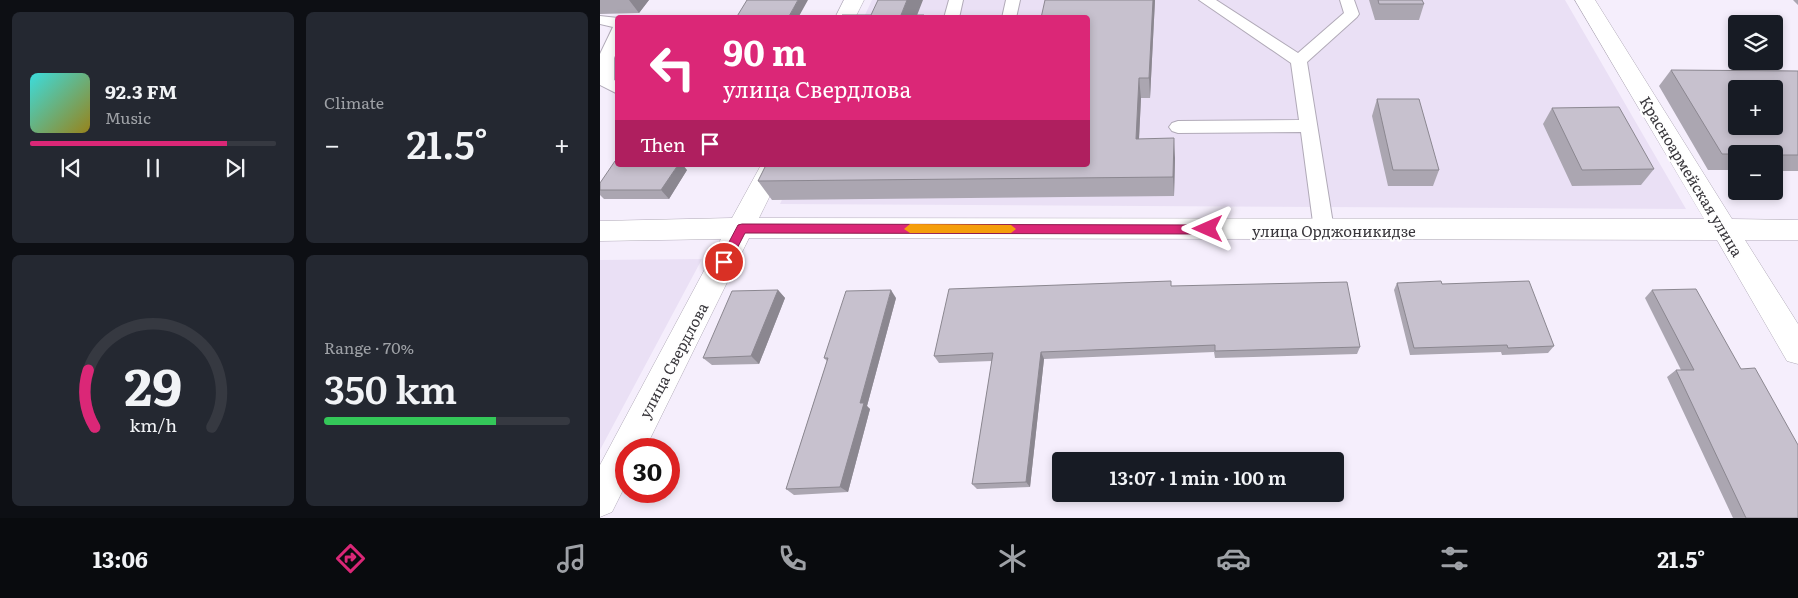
<!DOCTYPE html>
<html lang="en">
<head>
<meta charset="utf-8">
<style>
  :root { --surface:#171b24; --page:#242831; --text:#f1f3f6; --muted:#9ea1a6; --line:#363941; --accent:#db2777 }
  body { margin:0; font-family:Literata,serif; background:var(--page); color:var(--text); height:100vh; display:flex; flex-direction:column; font-size:19px; white-space:nowrap }
  * { box-sizing:border-box; margin:0 }
  p { font-size:16px; color:var(--muted) }
  .icon { flex:none; width:28px; height:28px; fill:none; stroke:currentColor; stroke-width:2; stroke-linecap:round; stroke-linejoin:round }
  .map { position:relative; flex:1; overflow:hidden }
  .sheet { display:flex; flex-direction:column; gap:12px; padding:12px; background:#0d0f14; width:600px }
  .sheet>* { flex:none }
  .banner { position:absolute; left:15px; top:15px; width:475px; height:152px; border-radius:5px; box-shadow:0 2px 8px #0003; background:#db2777; color:#fff; overflow:hidden }
  .tools { position:absolute; left:1128px; top:15px; display:grid; gap:10px }
  .tools a { display:grid; place-items:center; width:55px; height:55px; border-radius:5px; background:var(--surface); box-shadow:0 2px 8px #0003; font-size:25px }
  .speed { position:absolute; left:15px; top:438px; display:flex; gap:10px; font-size:25px; font-weight:700; text-align:center }
  .speed>* { display:grid; place-content:center; width:65px; height:65px; border-radius:50%; background:var(--surface); box-shadow:0 2px 8px #0003; line-height:1 }
  .speed .limit { border:8px solid #d22; background:#fff; color:#111 }
  .pin { position:absolute; display:grid; place-items:center; width:42px; height:42px; color:#fff; margin:-21px; border:2px solid #fff; border-radius:50%; box-shadow:0 1px 5px #0007 }
  .me { position:absolute; width:55px; margin:-28px; rotate:270deg; stroke-linejoin:round; filter:drop-shadow(0 0 4px #0008) }
  .turn { display:flex; align-items:center; gap:18px; height:105px; padding:0 25px; font-size:22px }
  .turn .icon { width:65px; height:65px; stroke-width:2.5 }
  .turn b { display:block; font-size:35px; line-height:42px }
  .then { display:flex; align-items:center; height:48px; padding:0 25px; background:#0003; gap:10px; font-size:19px }
  .big { font-size:38px; font-weight:600; line-height:1.1 }
  .sheet .tile { flex:1; display:flex; flex-direction:column; justify-content:center; gap:8px; min-width:0; padding:0 18px; border-radius:8px; background:var(--page) }
  .sheet .dial { align-items:center; gap:0 }
  .dial svg { height:130px; overflow:visible; fill:none; stroke:var(--line); stroke-width:7; stroke-linecap:round; text-anchor:middle }
  .dial text { fill:var(--text); stroke:none }
  .song { display:flex; align-items:center; gap:15px }
  .cover { width:60px; height:60px; border-radius:8px; background:linear-gradient(135deg,hsl(180 70% 55%),hsl(50 70% 35%)) }
  .played { height:5px; border-radius:2px; background:linear-gradient(90deg,var(--accent) 80%,var(--line) 80%) }
  .keys { display:flex; justify-content:space-around; direction:ltr }
  .heat { display:flex; justify-content:space-between; align-items:center; font-size:28px; direction:ltr }
  .charge { height:8px; border-radius:4px; background:linear-gradient(90deg,#34c759 70%,var(--line) 0) }
  .sheet .tiles { flex:1; display:grid; gap:12px; grid-template-columns:repeat(2,1fr) }
  .trip { position:absolute; left:452px; top:452px; width:292px; height:50px; border-radius:5px; background:var(--surface); box-shadow:0 2px 8px #0003; font-weight:600; line-height:50px; text-align:center }
  .tab-bar { display:flex; height:80px; justify-content:space-around; align-items:center; background:#090b0e; color:var(--muted) }
  .tab-bar .icon { width:35px; height:35px }
  .tab-bar .current { color:var(--accent) }
  .tab-bar b { font-size:22px; color:var(--text) }
  main { display:flex; flex:1; min-height:0 }
  .map>svg:first-child { display:block }
  .built { fill:#eae0f5 }
  .lines { fill:none; stroke-linecap:round; stroke-linejoin:round }
  .service-casing { stroke:#b1aab8; stroke-width:2 }
  .minor-casing { stroke:#b1aab8; stroke-width:1 }
  .service { fill:#fff; fill-rule:evenodd }
  .minor { fill:#fff; fill-rule:evenodd }
  .wall { fill:#aba6b1 }
  .shaded-wall { fill:#8b8790 }
  .building { fill:#c7c1ce; stroke:#8b8790; fill-rule:evenodd }
  .route { fill:#db2777; stroke:#8e194d }
  .slow { fill:#f59e0b }
  .labels { text-anchor:middle; dominant-baseline:central; stroke-width:4.5; stroke-linejoin:round; paint-order:stroke }
  .street-label { font-size:15px; fill:#37353a; stroke:#fefefe }
</style>
</head>
<body>
<main>
<section class="sheet">
<div class="tiles">
<div class="tile">
<div class="song"><i class="cover"></i><div><b>92.3 FM</b><p>Music</p></div></div>
<div class="played"></div>
<div class="keys"><svg class="icon" aria-label="previous" viewBox="0 0 24 24"><path d="M18 5L8 12l10 7zM5 5v14"/></svg><svg class="icon" aria-label="pause" viewBox="0 0 24 24"><path d="M8 5v14M16 5v14"/></svg><svg class="icon" aria-label="next" viewBox="0 0 24 24"><path d="M6 5l10 7-10 7zM19 5v14"/></svg></div>
</div>
<div class="tile"><p>Climate</p>
<div class="heat"><a>−</a><b class="big">21.5°</b><a>+</a></div>
</div>
<div class="tile dial"><svg viewBox="0 0 100 80">
<path d="M14 69A42 42 0 1 1 86 69"/>
<path d="M14 69A42 42 0 0 1 10 34" stroke="#db2777"/>
<text x="50" y="56" font-size="32" font-weight="700">29</text>
<text x="50" y="72" font-size="11">km/h</text>
</svg></div>
<div class="tile"><p>Range · 70%</p><b class="big">350 km</b><div class="charge"></div></div>
</div>
</section>
<div class="map">
<svg width="1198" height="518" viewBox="0 0 1198 518">
  <rect width="100%" height="100%" fill="#f5eefc"/>
  <path class="built" d="M272 0H965L1086 209 180 204 198 165H488V18L264 17Z
    M102 259 0 450V260Z"/>
  <g class="lines">
    <g class="service-casing">
      <path id="service" d="M349 0H363L359 18H344Z
        M406 0H420L416 18H402Z
        M599 0H616L698 53 744 13 740 0H754L759 14 757 17 707 62 734 230 731 235 724 238 717 235 714 230 701 132 578 133 572 131 569 127 572 123 578 121 699 120 691 63Z
        M0 16 18 18V49L14 58V80L18 82V94L0 85V54L13 27 0 24Z"/>
    </g>
    <g class="minor-casing">
      <path id="minor" d="M244 0H264L255 18H235Z
        M975 0H995L1132 219 1198 220V240H1145L1198 324V364L1187 361 1117 240 149 238 45 449H26V484L12 512 0 517V465L121 239 0 241V221L132 218 161 165H185L159 218 1104 219Z"/>
    </g>
    <use href="#service" class="service"/>
    <use href="#minor" class="minor"/>
  </g>
  <path class="wall" d="M0 0H49L39 13 0 14Z
    M445 0H555L550 98H541L539 139 575 158 574 196 172 200 158 181 488 165Z
    M769 0H822L824 4 819 20H775Z
    M1193 0H1198V5Z
    M1071 70 1198 71V171H1174V154H1136V170H1108L1059 86Z
    M777 99 839 170 833 186H788L772 116Z
    M952 108 1054 169 1041 185 972 186 943 124Z
    M87 170 69 199H4L0 195V183Z
    M797 283 842 284 954 346 948 353 902 355 901 352 810 355 794 290Z
    M572 286 760 347 757 354 615 358 614 352 444 359 430 487 377 489 372 484 392 361 339 363 334 356Z
    M178 290 185 298 159 364 112 365 103 358Z
    M1052 290 1198 518H1133L1067 377 1076 370H1081L1045 298Z
    M296 298 267 406 270 409 248 492 194 495 186 489 227 361 224 358Z"/>
  <path class="shaded-wall" d="M29 0H49L39 13Z
    M198 0H208L198 18H188Z
    M307 0H323L316 18 301 15Z
    M553 0H555L550 98 549 78Z
    M539 78 541 98 538 158 536 139Z
    M574 138 575 158 574 196 573 177Z
    M78 165H83L87 170 69 199 61 190Z
    M178 290 185 298 159 364 151 356Z
    M291 290 296 298 267 406 270 409 248 492 240 487 260 403Z
    M441 352 444 359 430 487 426 482Z"/>
  <path class="building" d="M147 0H198L188 18H136Z
    M278 0H307L301 15H324L323 18H241L242 15H271Z
    M445 0H553L549 78H539L536 139 574 138 573 177 158 181 166 165H488V18H441Z
    M778 0H822L824 4H779Z
    M1071 70 1198 71V155H1174V154H1122ZM1136 89H1174V126H1136Z
    M777 99H819L839 170H793Z
    M1019 107 1054 169 982 170 952 108Z
    M15 161H18V165H78L61 190H0V183Z
    M571 281V286L747 282 760 347 615 351V345L441 352 426 482 372 484 393 353 334 356 349 289Z
    M841 281 842 284 929 281 954 346 908 348 907 345 814 348 797 283Z
    M1096 289 1141 369 1155 368 1198 445V518H1146L1076 370H1094L1052 290Z
    M178 290 151 356 103 358 132 291Z
    M291 290 260 403H264L240 487 186 489 228 358H224L246 291Z"/>
  <path class="route" d="M142 224 608 225 613 229 608 234 145 233 128 266H120L118 262 120 259 138 225Z"/>
  <path class="slow" d="M310 224 411 225 416 229 411 233H310L304 229Z"/>
  <g class="labels">
    <g class="street-label">
      <text transform="translate(1092 176) rotate(59)">Красноармейская улица</text>
      <text x="734" y="230">улица Орджоникидзе</text>
      <text transform="translate(73 360) rotate(-62)">улица Свердлова</text>
    </g>
  </g>
</svg>
<div class="tools">
<a><svg class="icon" aria-label="layers" viewBox="0 0 24 24"><path d="M12 4l9 5-9 5-9-5zM3 14l9 5 9-5"/></svg></a>
<a>+</a>
<a>−</a>
</div>
<div class="speed"><div class="limit">30</div></div>
<div class="pin" style="left:124px;top:262px;background:#d93025"><svg class="icon" aria-label="arrive" viewBox="0 0 24 24"><path d="M6 21V4h12l-3 4 3 4H6"/></svg></div>
<svg class="me" style="left:608px;top:229px" viewBox="-20 -20 40 40"><path d="M0-17L14 15 0 8-14 15z" fill="#db2777" stroke="#fff" stroke-width="4"/></svg>
<div class="trip">13:07 · 1 min · 100 m</div>
<div class="banner">
<div class="turn"><svg class="icon" aria-label="left" viewBox="0 0 24 24"><path d="M17 20v-9H6M10 6l-5 5 5 5"/></svg><div><b>90 m</b>улица Свердлова</div></div>
<div class="then">Then<svg class="icon" aria-label="arrive" viewBox="0 0 24 24"><path d="M6 21V4h12l-3 4 3 4H6"/></svg></div>
</div>
</div>
</main>
<nav class="tab-bar">
<b>13:06</b>
<svg class="icon current" aria-label="directions" viewBox="0 0 24 24"><path d="M12 3l9 9-9 9-9-9zM9 14v-3h6M13 9l2 2-2 2"/></svg>
<svg class="icon" aria-label="music" viewBox="0 0 24 24"><path d="M9 18V5l10-2v13"/><circle cx="6" cy="18" r="3"/><circle cx="16" cy="16" r="3"/></svg>
<svg class="icon" aria-label="phone" viewBox="0 0 24 24"><path d="M5 4h4l2 5-3 2q2 4 5 5l2-3 5 2v4C11 20 4 13 5 4z"/></svg>
<svg class="icon" aria-label="climate" viewBox="0 0 24 24"><path d="M12 3v18M4 7l16 10M4 17L20 7"/></svg>
<svg class="icon" aria-label="car" viewBox="0 0 24 24"><path d="M5 17H2v-5l4-1 3-4h7l3 4 3 1v5h-3M9 17h6M6 11h13"/><circle cx="7" cy="17" r="2"/><circle cx="17" cy="17" r="2"/></svg>
<svg class="icon" aria-label="filters" viewBox="0 0 24 24"><path d="M4 7h16M4 17h16"/><circle cx="9" cy="7" r="2"/><circle cx="15" cy="17" r="2"/></svg>
<b>21.5°</b>
</nav>
</body>
</html>
